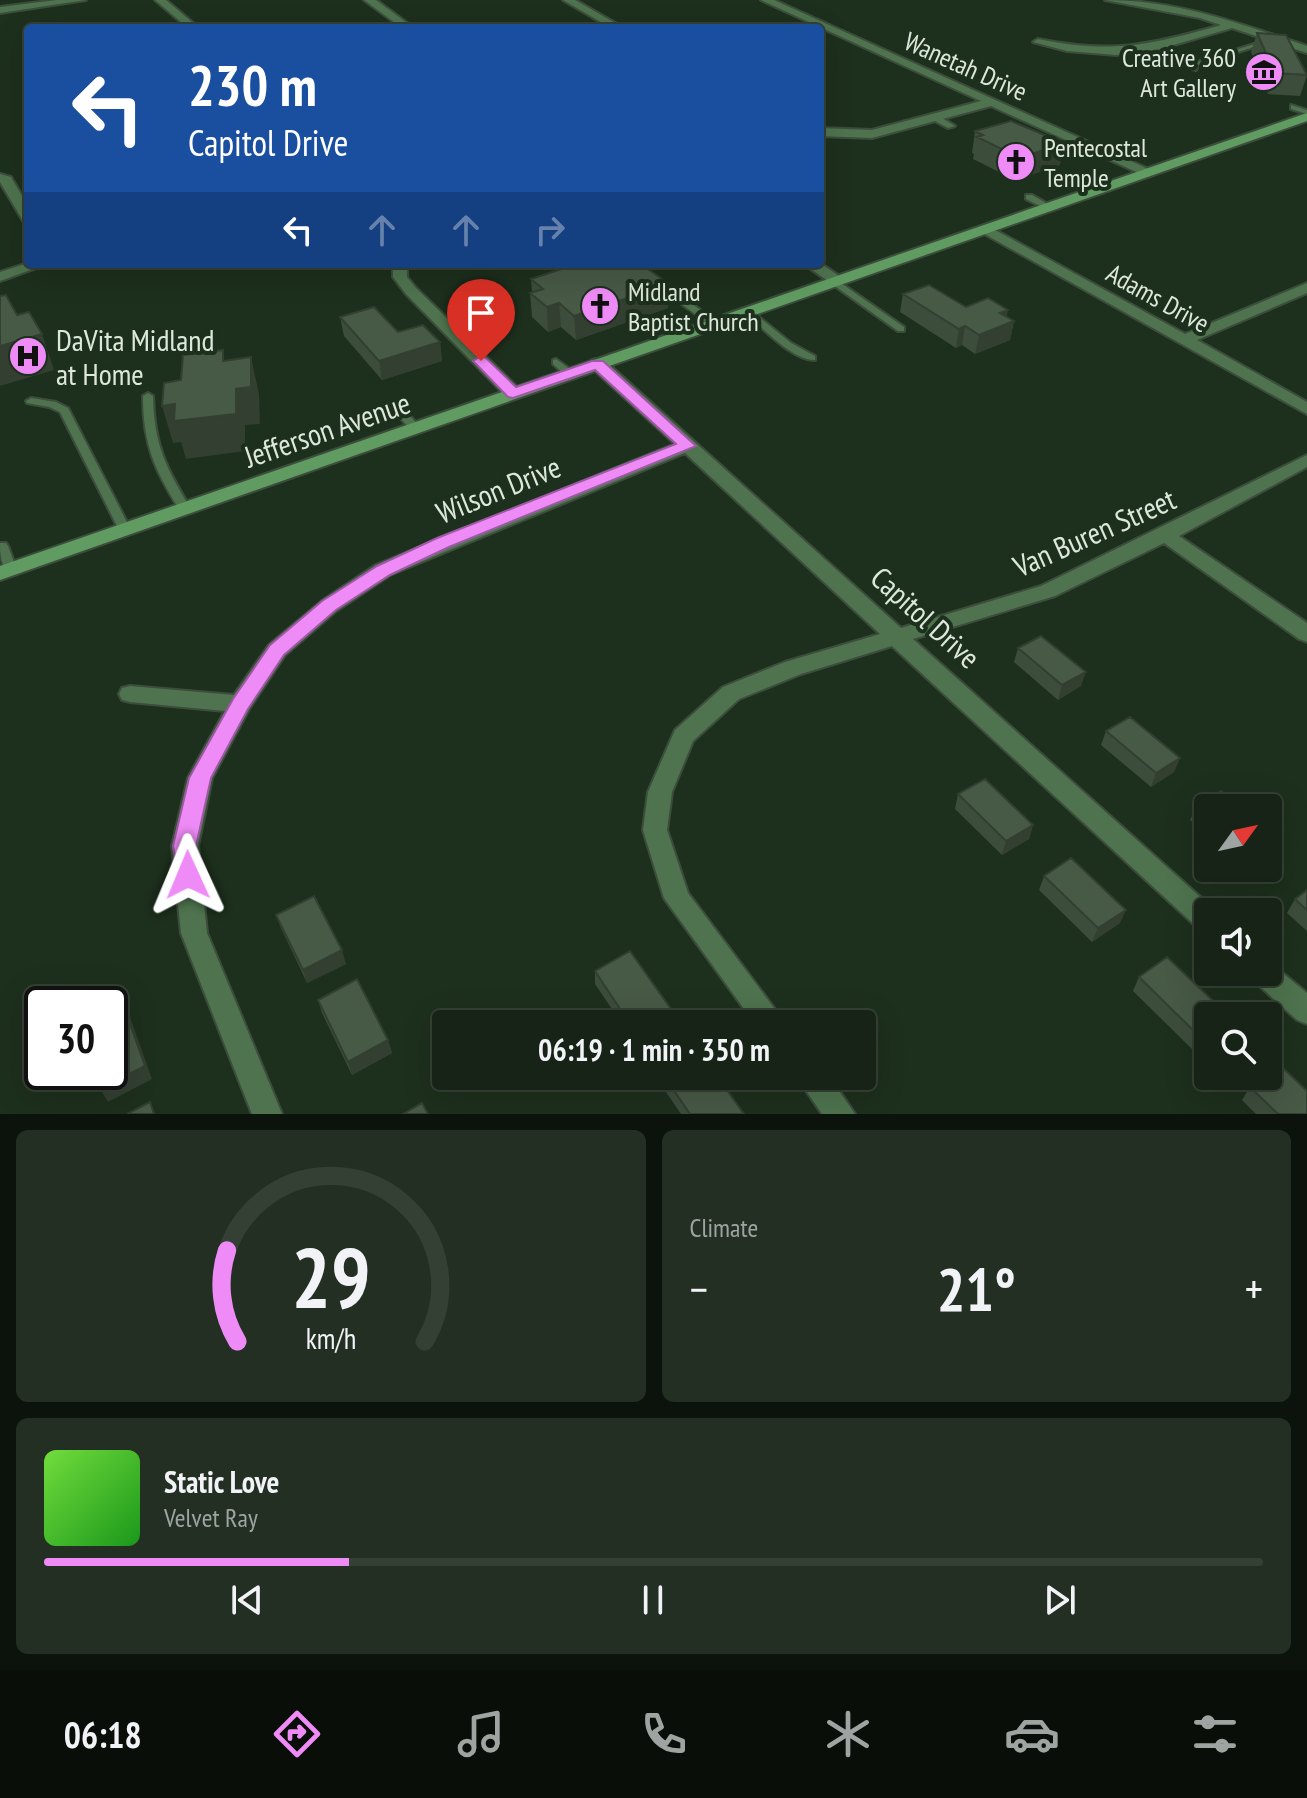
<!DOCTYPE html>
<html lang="en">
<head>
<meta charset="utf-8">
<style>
  :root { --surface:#162316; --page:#232f23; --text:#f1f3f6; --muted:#9ea4a1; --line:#354035; --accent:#ef8bf7 }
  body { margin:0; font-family:"PT Sans Narrow",sans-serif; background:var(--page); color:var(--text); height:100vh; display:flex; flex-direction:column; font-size:30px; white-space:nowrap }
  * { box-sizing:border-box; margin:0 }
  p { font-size:26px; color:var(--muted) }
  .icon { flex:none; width:44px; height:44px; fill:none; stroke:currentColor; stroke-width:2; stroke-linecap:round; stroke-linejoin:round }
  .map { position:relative; height:1114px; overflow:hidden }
  .details { display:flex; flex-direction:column; gap:16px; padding:16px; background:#0c130c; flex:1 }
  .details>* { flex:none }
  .guide { position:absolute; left:24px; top:24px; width:800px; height:244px; border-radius:8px; box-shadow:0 8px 32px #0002,0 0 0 2px var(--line); background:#1a4fa0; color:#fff; overflow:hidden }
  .needle { width:52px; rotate:57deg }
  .fabs { position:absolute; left:1194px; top:794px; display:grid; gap:16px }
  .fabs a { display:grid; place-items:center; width:88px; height:88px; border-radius:8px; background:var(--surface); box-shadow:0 8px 32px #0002,0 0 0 2px var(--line); font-size:40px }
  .speed { position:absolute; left:24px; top:986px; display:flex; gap:16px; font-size:40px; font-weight:700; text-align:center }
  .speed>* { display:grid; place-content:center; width:104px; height:104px; border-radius:50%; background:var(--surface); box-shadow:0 8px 32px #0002,0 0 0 2px var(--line); line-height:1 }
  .speed .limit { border:4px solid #111; border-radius:12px; background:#fff; color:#111 }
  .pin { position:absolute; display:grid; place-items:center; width:68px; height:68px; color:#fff; margin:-82px -34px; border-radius:50% 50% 50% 0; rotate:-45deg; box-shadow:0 0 8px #0007 }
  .pin .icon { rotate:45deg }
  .me { position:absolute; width:88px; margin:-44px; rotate:359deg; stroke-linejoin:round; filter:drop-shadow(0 0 6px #0008) }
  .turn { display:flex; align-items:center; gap:28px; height:168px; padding:0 32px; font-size:36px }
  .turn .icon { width:104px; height:104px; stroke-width:2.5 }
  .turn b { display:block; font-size:56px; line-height:68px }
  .lanes { display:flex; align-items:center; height:76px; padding:0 32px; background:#0003; justify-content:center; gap:40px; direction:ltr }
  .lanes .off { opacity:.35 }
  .big { font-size:60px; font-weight:600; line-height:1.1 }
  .details .widget { flex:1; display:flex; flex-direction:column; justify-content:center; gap:12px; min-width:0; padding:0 28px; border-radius:12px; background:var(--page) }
  .details .dial { align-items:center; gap:0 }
  .dial svg { height:208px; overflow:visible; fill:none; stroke:var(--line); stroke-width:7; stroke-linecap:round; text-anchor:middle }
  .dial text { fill:var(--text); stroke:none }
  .song { display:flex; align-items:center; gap:24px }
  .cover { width:96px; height:96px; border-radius:12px; background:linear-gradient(135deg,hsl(100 70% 55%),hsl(120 70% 35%)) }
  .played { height:8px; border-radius:4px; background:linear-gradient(90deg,var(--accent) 25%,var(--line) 25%) }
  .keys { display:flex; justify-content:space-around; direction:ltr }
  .heat { display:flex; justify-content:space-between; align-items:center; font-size:44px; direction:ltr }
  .details .tiles { flex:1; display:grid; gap:16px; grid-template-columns:1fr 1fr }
  .widget:last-child { grid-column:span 2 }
  .trip { position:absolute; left:432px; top:1010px; width:444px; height:80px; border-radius:8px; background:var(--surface); box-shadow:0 8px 32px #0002,0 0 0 2px var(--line); font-weight:600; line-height:80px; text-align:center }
  .tab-bar { display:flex; height:128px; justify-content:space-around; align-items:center; background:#090e09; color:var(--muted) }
  .tab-bar .icon { width:56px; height:56px }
  .tab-bar .active { color:var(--accent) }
  .tab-bar b { font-size:36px; color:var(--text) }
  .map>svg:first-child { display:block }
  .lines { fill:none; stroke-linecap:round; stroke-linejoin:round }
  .lane-casing { stroke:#3c4d3c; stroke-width:4 }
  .street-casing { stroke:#3c4d3c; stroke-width:4 }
  .secondary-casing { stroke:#3c4d3c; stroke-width:4 }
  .lane { fill:#4e734e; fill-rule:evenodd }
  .street { fill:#4e734e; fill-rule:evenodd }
  .secondary { fill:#609c61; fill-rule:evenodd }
  .wall { fill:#3d4d3c }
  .shaded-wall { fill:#323f31 }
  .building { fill:#475a46; stroke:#323f31; stroke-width:2 }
  .route { fill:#ef8bf7; stroke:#9b5aa1; stroke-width:2 }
  .labels { text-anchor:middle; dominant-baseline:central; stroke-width:8; stroke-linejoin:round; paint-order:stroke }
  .far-poi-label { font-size:26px; fill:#dde8dc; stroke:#1d2f1d; text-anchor:start }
  .far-street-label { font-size:26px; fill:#dde8dc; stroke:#1d2f1d }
  .poi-label { font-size:30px; fill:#dde8dc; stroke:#1d2f1d; text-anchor:start }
  .street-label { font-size:30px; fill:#dde8dc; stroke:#1d2f1d }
</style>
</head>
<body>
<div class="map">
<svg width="1307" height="1114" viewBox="0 0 1307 1114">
  <rect width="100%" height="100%" fill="#1d2f1d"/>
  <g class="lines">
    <g class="lane-casing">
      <path id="lane" d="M1264 41 1269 42 1198 65 1196 70 1191 69 1193 63Z
        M1291 105 1307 110V114L1291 109Z
        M933 116H939L955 126 948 128 933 120Z
        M1026 195H1032L1053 207 1046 209 1026 199Z
        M655 277 717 322V326H711L652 282 651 280Z
        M835 279 904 327V331H898L832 284V280Z
        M749 309 791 343 815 356V360C793 361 763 328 746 314V310Z
        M556 359 574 372V376H566L553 364V360Z
        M148 393 153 396C154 445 166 468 191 509L189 512H181C155 471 143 445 143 396Z
        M31 398 56 402 68 408 131 530 129 533H121L119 530 60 412 49 407 27 403 26 401Z
        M398 406 402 407 419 426 420 428 419 430H411L394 411 393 409 394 407Z
        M0 543H6L8 546 17 570 15 573H7C1 563 0 554 0 543Z"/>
    </g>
    <g class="street-casing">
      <path id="street" d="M57 0H86L0 13V7Z
        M155 0H166L199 28H188Z
        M364 0H376L414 28H402Z
        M563 0H575L624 28H611Z
        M761 0H774L1155 172 1143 175 991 106 872 138 820 136V128L872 130 981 101Z
        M1105 0C1177 0 1241 24 1307 46V53L1232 28 1160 49 1116 55 1067 51 1033 42 1038 39C1111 54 1151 45 1221 25L1200 18Z
        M0 174 11 177 28 206V222L23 221 0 182Z
        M986 225 1185 334 1307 283V293L1197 340 1307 402V414L981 232 979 229Z
        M28 263 47 264 0 281V272Z
        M820 263 842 278V284H832L804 264Z
        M393 264H407V277L416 288 519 389 522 393 519 397H507L406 294 393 277Z
        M598 359 604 360 901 628 1041 586 1307 455V467L1179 536 1307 623V642L1299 639 1164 543 1055 596 913 639 1217 912H1208V933L1199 929 892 646 801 674 739 699 693 741 672 792 667 830 688 893 786 1024H755L664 898 643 830 648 792 675 730 723 687 785 662 880 634 685 453 390 575 336 611 285 655 249 709 212 778 198 846 207 933 282 1114H252L181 933 172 846 188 778 225 711 130 702 122 700 119 694 122 688 130 686 234 695 269 645 322 601 376 565 675 444 592 368 590 364 592 360Z
        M1268 961 1307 993V1024L1297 1020 1254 981 1250 972H1268Z
        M796 1076H829L855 1114H822Z"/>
    </g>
    <g class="secondary-casing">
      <path id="secondary" d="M1307 113V121L0 580V566Z"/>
    </g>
    <use href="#lane" class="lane"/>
    <use href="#street" class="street"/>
    <use href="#secondary" class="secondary"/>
  </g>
  <path class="wall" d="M1257 33 1307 75 1300 96 1268 94 1251 52Z
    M975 131 1060 165 1015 180 973 159 974 154 972 153Z
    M564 264 668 308 576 340 561 327 548 332 532 317 530 293 532 292 531 279 564 269Z
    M903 294 966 307 1007 317 1014 321 1010 340 975 354 962 345 956 348 900 312Z
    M340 317 440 342 442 361 382 380 344 336Z
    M1018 648 1081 686 1058 700 1014 662Z
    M1106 731 1180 758 1174 772 1151 787 1101 745Z
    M958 794 1033 825 1029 839 1002 855 955 809Z
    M1197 806 1208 808V835L1190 820Z
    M1044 876 1120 923 1092 942 1039 890Z
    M1307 890V931L1287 913 1295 899Z
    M276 915 346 964 307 983 281 928Z
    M595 971 670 1023 668 1024H622L595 984Z
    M1139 977 1208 1040 1194 1051 1133 991Z
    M318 1000 388 1040 392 1053 352 1075 322 1013Z
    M666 1079 744 1114H681L666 1092Z
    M1250 1087 1307 1114H1256L1242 1100Z"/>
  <path class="shaded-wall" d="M1064 143 1060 165 1015 180 1020 158Z
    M669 284 668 308 576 340 574 316Z
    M559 303 561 327 548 332 547 307Z
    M1008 310 1005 325 1014 321 1010 340 975 354 979 335 1000 313Z
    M965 326 962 345 956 348 959 329Z
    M42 334 54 370 0 386V346Z
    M440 342 442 361 382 380 379 361Z
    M251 357 259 394 260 424 245 425V451L186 459 181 442 173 443 162 406Z
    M1086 672 1081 686 1058 700 1062 685Z
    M1180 758 1174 772 1151 787 1156 773Z
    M1033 825 1029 839 1002 855 1006 841Z
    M1278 837 1270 851 1268 853V844Z
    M1126 910 1120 923 1092 942 1098 928Z
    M342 950 346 964 307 983 303 970Z
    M123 1004 130 1017 152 1079 108 1102 100 1089Z
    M671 1009 670 1023 668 1024H646Z
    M1208 1032V1040L1194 1051 1201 1038Z
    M388 1040 392 1053 352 1075 348 1062Z"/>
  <path class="building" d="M1257 33 1286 35 1307 75 1275 73Z
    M1011 121 1064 143 1020 158 977 137 983 135 975 131Z
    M564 264H641L669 284 574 316 559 303 547 307 530 293 543 289 531 279 568 267Z
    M929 285 966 307 988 298 1008 310 1000 313 1014 321 979 335 965 326 959 329 903 294Z
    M6 295 17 315 29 312 42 334 0 346V296Z
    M374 307 398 332 423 325 440 342 379 361 340 317Z
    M223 350V361L251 357V387L236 389V414L174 421 175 404 162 406 164 383 181 380 183 355Z
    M1041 636 1086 672 1062 685 1018 648Z
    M1130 717 1180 758 1156 773 1106 731Z
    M985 779 1033 825 1006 841 958 794Z
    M1221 791 1242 808H1208V816L1197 806Z
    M1268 829 1278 837 1268 844Z
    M1071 858 1126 910 1098 928 1044 876Z
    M1307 890V910L1295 899Z
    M314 896 342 950 303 970 276 915Z
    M630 951 671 1009 646 1024H630L595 971Z
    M1167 957 1229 1016H1208V1032L1201 1038 1139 977Z
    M357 979 388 1040 348 1062 318 1000Z
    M123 1004 145 1066 100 1089 94 1072H110V1010Z
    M1279 1064 1307 1091V1114H1278L1250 1087 1264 1076H1268V1073Z
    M670 1076H717L744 1114H690L666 1079Z
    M150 1102 154 1114H127Z
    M422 1103 428 1114H403Z"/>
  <path class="route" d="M481 356 486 358 516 387 592 361H603L696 446 449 547 390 575 336 610 284 655 248 709 211 778 196 846 200 875 196 882 188 885 180 882 173 846 189 778 233 699 270 645 322 601 377 566 437 538 676 444 595 370 513 398 508 397 476 364 473 361Z"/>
  <defs>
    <g id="museum-disc" transform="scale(2)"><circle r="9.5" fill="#ef8bf7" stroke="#1d2f1d"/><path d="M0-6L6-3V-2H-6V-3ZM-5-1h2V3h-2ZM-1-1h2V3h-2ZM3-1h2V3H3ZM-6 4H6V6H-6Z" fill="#111"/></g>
    <g id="church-disc" transform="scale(2)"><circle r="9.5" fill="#ef8bf7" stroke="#1d2f1d"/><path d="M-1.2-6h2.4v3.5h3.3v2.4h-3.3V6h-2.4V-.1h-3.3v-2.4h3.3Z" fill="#111"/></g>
    <g id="hospital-disc" transform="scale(2)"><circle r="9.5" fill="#ef8bf7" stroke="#1d2f1d"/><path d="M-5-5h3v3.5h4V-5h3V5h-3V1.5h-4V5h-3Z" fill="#111"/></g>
  </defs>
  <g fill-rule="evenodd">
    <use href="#museum-disc" x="1264" y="72"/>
    <use href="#church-disc" x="1016" y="162"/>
    <use href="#church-disc" x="600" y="306"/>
    <use href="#hospital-disc" x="28" y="356"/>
  </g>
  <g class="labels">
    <g class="far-poi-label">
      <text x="1236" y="57" text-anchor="end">Creative 360<tspan x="1236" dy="30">Art Gallery</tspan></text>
      <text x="1044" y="147">Pentecostal<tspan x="1044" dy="30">Temple</tspan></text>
      <text x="628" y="291">Midland<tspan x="628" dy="30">Baptist Church</tspan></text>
    </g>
    <g class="far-street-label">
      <text transform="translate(966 66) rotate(24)">Wanetah Drive</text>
      <text transform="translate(1158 298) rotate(29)">Adams Drive</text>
    </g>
    <g class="poi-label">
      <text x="56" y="339">DaVita Midland<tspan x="56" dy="34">at Home</tspan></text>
    </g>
    <g class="street-label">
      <text transform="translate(327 429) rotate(-19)">Jefferson Avenue</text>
      <text transform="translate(498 489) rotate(-22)">Wilson Drive</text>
      <text transform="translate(1094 532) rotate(-24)">Van Buren Street</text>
      <text transform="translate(926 617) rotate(42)">Capitol Drive</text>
    </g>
  </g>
</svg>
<div class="fabs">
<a><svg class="needle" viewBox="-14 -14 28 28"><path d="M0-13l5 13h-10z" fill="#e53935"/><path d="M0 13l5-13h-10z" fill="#9ea4a1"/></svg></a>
<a><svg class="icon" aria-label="sound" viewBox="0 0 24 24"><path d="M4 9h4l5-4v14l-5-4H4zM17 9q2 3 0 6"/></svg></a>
<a><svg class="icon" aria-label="search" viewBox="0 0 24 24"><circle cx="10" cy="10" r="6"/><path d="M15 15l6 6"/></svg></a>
</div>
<div class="speed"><div class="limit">30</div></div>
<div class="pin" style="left:481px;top:361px;background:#d93025"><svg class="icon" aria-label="arrive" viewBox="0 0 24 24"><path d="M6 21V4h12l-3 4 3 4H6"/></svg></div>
<svg class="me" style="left:188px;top:875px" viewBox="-20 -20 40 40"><path d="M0-17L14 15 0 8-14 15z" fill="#ef8bf7" stroke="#fff" stroke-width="4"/></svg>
<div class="trip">06:19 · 1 min · 350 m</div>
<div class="guide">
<div class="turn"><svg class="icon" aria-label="left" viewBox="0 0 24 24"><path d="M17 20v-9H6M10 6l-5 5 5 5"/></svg><div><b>230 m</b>Capitol Drive</div></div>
<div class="lanes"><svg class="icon" aria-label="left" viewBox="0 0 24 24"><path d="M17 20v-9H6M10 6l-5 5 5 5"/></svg><svg class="icon off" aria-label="ahead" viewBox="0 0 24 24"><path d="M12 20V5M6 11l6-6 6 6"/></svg><svg class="icon off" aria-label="ahead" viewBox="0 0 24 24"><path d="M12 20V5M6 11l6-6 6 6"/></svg><svg class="icon off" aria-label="right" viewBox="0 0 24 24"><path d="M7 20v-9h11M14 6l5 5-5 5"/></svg></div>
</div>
</div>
<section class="details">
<div class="tiles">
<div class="widget dial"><svg viewBox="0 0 100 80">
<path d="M14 69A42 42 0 1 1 86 69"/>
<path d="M14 69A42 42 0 0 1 10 34" stroke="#ef8bf7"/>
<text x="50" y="56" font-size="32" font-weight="700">29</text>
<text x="50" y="72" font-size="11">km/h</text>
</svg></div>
<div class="widget"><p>Climate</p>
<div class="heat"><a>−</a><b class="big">21°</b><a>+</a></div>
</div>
<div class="widget">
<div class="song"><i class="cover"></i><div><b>Static Love</b><p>Velvet Ray</p></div></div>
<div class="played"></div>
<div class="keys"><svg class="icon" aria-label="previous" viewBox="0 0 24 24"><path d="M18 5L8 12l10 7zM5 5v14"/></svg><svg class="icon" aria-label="pause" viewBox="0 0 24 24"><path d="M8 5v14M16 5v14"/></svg><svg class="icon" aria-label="next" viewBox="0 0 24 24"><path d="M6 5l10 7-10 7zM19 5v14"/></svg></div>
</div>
</div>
</section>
<nav class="tab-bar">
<b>06:18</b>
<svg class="icon active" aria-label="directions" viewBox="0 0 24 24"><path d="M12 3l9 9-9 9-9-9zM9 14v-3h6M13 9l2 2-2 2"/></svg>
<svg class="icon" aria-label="music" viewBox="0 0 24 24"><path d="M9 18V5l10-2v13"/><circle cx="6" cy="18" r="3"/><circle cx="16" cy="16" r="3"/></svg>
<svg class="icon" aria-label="phone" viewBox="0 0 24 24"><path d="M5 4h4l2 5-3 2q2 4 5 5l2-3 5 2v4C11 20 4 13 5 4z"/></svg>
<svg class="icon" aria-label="climate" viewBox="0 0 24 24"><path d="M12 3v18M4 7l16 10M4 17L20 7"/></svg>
<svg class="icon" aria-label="car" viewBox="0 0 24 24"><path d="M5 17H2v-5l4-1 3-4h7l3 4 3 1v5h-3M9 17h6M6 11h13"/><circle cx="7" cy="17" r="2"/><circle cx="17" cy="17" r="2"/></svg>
<svg class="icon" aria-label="filters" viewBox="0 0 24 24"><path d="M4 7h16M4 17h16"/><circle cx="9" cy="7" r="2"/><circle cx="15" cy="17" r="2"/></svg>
</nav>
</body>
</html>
